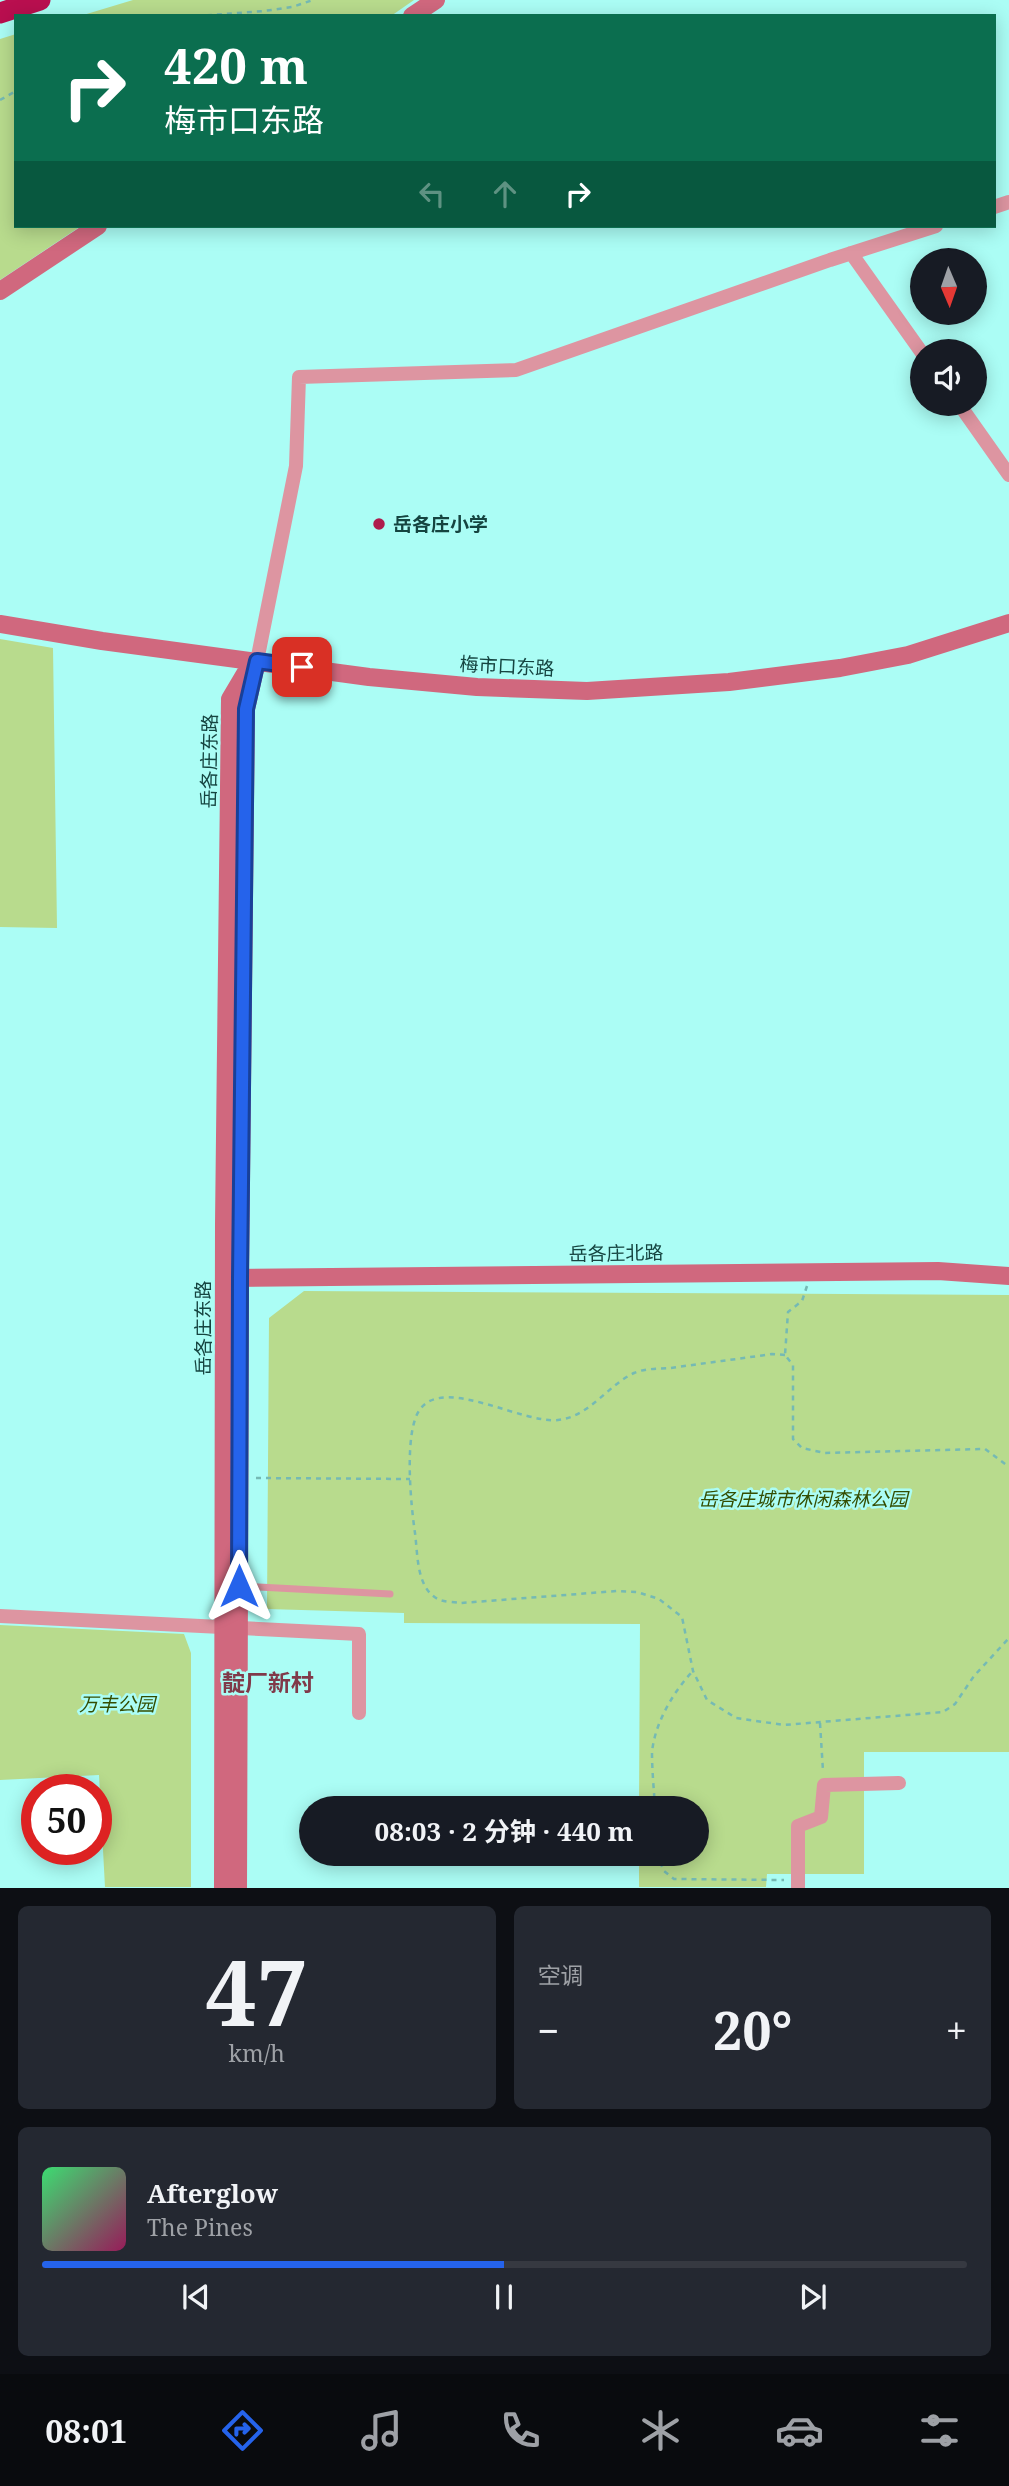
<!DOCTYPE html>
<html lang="zh">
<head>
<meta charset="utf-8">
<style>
  :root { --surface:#171b24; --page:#242831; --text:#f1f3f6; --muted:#9ea1a6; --line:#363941; --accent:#2563eb }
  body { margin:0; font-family:"Noto Serif","Noto Sans SC",serif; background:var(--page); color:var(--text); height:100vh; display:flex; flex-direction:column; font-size:26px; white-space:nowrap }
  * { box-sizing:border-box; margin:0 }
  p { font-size:23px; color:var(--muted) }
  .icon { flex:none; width:38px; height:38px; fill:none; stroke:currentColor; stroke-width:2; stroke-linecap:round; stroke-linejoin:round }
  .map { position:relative; height:1888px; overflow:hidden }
  .panel { display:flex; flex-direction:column; gap:18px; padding:18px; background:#0d0f14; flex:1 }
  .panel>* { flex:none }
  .top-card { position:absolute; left:14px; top:14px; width:982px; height:214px; border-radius:0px; box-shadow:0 4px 18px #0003; background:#0b6e4f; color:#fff; overflow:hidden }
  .needle { width:46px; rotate:178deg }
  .controls { position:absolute; left:910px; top:248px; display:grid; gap:14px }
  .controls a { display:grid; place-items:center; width:77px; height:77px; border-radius:50%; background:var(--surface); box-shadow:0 4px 18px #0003; font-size:35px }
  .speed { position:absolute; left:21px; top:1774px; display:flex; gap:14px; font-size:35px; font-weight:700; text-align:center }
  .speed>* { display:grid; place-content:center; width:91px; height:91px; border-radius:50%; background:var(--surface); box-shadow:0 4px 18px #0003; line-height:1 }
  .speed .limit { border:10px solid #d22; background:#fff; color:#111 }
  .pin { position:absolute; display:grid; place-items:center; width:60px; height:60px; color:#fff; margin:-30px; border-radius:14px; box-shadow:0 4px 10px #0006 }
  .me { position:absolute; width:77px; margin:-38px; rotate:0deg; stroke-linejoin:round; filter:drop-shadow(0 0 5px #0008) }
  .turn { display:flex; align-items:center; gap:24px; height:147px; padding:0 35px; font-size:32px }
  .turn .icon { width:91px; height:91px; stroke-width:2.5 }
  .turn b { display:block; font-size:49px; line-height:60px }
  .lanes { display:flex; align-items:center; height:66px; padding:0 35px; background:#0003; justify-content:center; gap:35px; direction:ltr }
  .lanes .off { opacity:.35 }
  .big { font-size:52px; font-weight:700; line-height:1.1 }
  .panel .widget { flex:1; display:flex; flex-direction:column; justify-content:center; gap:10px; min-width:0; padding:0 24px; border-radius:10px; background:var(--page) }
  .panel .dial { align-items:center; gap:0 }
  .dial b { font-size:91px; line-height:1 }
  .song { display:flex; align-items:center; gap:21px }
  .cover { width:84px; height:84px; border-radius:10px; background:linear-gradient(135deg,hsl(140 70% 55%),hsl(330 70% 35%)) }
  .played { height:7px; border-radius:4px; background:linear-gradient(90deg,var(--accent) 50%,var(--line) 50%) }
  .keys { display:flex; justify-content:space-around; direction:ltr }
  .heat { display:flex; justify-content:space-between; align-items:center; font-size:38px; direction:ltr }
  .panel .tiles { flex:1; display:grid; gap:18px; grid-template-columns:1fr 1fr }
  .widget:last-child { grid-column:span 2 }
  .trip { position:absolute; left:299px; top:1796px; width:410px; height:70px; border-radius:35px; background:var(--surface); box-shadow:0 4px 18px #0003; font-weight:700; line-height:70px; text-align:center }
  .dock { display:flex; height:112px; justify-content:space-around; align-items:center; background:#090b0e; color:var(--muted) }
  .dock .icon { width:49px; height:49px }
  .dock .selected { color:var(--accent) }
  .dock b { font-size:32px; color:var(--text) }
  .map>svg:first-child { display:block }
  .green { fill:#b8db8d }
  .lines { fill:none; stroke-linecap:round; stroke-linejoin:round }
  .path { stroke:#75bab4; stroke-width:2.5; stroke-dasharray:5 5; stroke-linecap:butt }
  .lane { stroke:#dd95a1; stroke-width:7 }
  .street { stroke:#dd95a1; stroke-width:14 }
  .secondary { stroke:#d0687e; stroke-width:18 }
  .highway { stroke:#b90f4f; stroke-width:21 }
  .route-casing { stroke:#184099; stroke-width:18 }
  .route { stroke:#2563eb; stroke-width:12 }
  .poi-dot { fill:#ae1c4d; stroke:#abfdf5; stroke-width:2.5 }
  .labels { text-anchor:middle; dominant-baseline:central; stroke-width:5; stroke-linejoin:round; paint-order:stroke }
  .poi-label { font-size:19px; font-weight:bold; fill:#154440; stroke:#abfdf5; text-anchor:start }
  .street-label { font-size:19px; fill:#154440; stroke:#abfdf5 }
  .park-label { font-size:19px; font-style:italic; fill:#344d01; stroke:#abfdf5 }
  .quarter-label { font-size:23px; font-weight:bold; fill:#803949; stroke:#abfdf5 }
</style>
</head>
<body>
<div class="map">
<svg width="1009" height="1888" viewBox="0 0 1009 1888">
  <rect width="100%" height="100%" fill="#abfdf5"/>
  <path class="green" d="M133 0H414L391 16H80Z
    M16 34V226H81L0 280V39Z
    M0 639 53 648 57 928 0 927Z
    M304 1291 1009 1295V1752H864V1874H767L766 1887H639V1853H696V1808H639L640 1624 404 1623V1613L267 1609 269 1318Z
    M0 1625 184 1634 191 1653V1887H105L99 1775 0 1780Z"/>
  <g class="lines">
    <path class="path" d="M197 16 264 11 292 7 313 0
      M0 100 16 91
      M807 1286 802 1301 788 1312 785 1355 793 1365V1439L802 1448 825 1453 985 1449 1009 1467
      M785 1355 772 1354C738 1359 705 1363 671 1368 660 1369 645 1368 634 1373 608 1385 589 1417 558 1420 523 1424 446 1377 421 1408 403 1429 411 1506 415 1533 418 1555 416 1590 440 1600 446 1602 455 1602 461 1603L617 1591 637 1592 659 1599 682 1617 693 1671 707 1700 736 1718 784 1725 943 1712 955 1704 974 1676 1009 1638
      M256 1478 410 1479
      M820 1723 823 1771
      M655 1808C654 1790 652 1771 652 1753 654 1725 673 1692 692 1672
      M656 1853 664 1871 674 1879 784 1880"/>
    <path class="lane" d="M240 1586 390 1594"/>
    <path class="street" d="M994 207 1009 202
      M851 253 922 353
      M959 404 1009 475
      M257 661 296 466 299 377 516 370 830 260 936 226
      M0 1616 359 1634V1713
      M798 1888V1826L821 1817 824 1785 899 1783"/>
    <path class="secondary" d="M412 16 436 0
      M0 291 98 226
      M0 624 102 641 369 677 477 687 587 691 729 682 840 668 908 655 1009 623
      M229 1278 938 1271 1009 1276
      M223 1888 224 1224 230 699 246 672 257 661
      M238 1888 240 1278 246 709 256 665"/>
    <path class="highway" d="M0 13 40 0"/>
  </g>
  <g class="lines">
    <g class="route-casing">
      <path id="route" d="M239 1586 240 1278 246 709 257 661 302 667"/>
    </g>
    <use href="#route" class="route"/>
  </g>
  <circle class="poi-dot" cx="379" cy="524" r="7"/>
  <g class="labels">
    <g class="poi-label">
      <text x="393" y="524">岳各庄小学</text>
    </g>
    <g class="street-label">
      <text transform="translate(507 666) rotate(3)">梅市口东路</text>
      <text transform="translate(209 761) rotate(-89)">岳各庄东路</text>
      <text transform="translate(616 1253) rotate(-1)">岳各庄北路</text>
      <text transform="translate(203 1328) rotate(-90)">岳各庄东路</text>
    </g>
    <g class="park-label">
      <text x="803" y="1499">岳各庄城市休闲森林公园</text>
      <text x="117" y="1704">万丰公园</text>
    </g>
    <g class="quarter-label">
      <text x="268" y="1682">靛厂新村</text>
    </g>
  </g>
</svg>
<div class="controls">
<a><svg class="needle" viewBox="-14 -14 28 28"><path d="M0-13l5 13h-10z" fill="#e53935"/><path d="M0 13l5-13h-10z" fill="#9ea1a6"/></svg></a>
<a><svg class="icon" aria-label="sound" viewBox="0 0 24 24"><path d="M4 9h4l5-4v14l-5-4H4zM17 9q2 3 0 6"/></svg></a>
</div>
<div class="speed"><div class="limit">50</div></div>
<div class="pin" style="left:302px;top:667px;background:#d93025"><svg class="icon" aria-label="arrive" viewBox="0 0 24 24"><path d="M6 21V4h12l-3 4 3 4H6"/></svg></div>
<svg class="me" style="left:239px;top:1586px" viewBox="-20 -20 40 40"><path d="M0-17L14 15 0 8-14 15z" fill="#2563eb" stroke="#fff" stroke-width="4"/></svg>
<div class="trip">08:03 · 2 分钟 · 440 m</div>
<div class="top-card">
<div class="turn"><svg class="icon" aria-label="right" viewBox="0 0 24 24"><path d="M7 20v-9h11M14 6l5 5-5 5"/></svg><div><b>420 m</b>梅市口东路</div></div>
<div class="lanes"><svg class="icon off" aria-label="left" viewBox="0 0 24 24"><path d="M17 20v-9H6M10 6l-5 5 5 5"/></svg><svg class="icon off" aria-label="ahead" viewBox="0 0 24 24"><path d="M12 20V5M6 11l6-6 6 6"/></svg><svg class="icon" aria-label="right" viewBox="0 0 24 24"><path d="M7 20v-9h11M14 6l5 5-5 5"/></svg></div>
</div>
</div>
<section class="panel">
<div class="tiles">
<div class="widget dial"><b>47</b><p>km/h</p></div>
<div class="widget"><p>空调</p>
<div class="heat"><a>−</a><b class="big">20°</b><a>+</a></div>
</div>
<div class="widget">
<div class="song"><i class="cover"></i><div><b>Afterglow</b><p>The Pines</p></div></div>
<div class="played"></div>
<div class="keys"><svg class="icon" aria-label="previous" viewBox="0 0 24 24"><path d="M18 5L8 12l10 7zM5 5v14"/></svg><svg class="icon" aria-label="pause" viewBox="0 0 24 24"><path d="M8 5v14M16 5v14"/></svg><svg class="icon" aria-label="next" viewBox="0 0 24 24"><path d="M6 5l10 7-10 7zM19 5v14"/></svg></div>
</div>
</div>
</section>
<nav class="dock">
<b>08:01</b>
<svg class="icon selected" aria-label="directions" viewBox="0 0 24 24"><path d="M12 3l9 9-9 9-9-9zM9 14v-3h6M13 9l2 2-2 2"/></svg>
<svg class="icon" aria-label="music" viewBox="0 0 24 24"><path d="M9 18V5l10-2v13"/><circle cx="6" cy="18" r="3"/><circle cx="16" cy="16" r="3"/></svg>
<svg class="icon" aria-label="phone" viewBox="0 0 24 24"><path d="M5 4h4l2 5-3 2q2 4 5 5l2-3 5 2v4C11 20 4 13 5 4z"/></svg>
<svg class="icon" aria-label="climate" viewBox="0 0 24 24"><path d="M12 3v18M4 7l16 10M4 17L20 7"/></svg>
<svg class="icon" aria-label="car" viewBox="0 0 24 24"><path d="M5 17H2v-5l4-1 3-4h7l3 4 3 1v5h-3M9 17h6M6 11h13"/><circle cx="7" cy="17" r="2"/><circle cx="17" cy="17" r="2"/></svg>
<svg class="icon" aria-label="filters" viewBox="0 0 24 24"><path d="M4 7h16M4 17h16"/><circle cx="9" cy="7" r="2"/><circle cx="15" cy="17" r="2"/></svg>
</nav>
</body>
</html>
